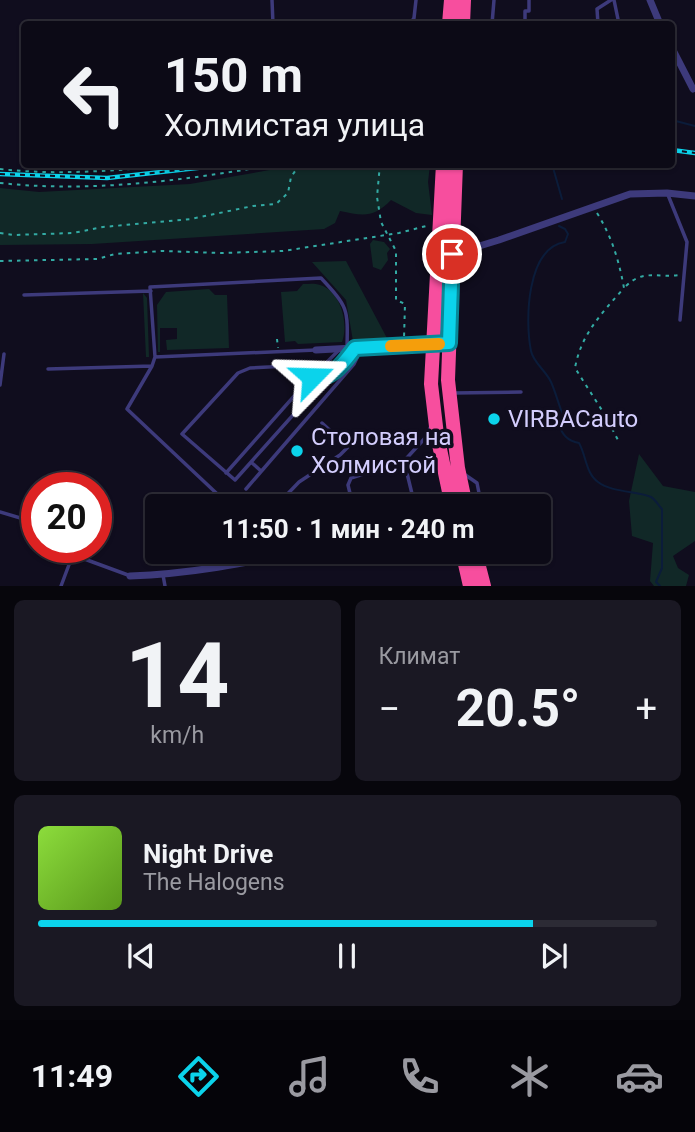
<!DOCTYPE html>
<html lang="ru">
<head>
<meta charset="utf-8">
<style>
  :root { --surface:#0c0a16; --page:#1a1823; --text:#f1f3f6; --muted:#9a9aa1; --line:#2c2b35; --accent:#0bd3eb }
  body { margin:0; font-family:Roboto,sans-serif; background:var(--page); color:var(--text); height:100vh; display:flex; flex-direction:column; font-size:26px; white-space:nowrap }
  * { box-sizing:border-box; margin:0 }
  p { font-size:23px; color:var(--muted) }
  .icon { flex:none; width:38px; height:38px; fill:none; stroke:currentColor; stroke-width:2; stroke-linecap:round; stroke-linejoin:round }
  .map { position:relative; height:586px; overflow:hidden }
  .side { display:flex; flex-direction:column; gap:14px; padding:14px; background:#07060c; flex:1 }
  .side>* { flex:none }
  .guide { position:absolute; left:21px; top:21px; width:654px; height:147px; border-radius:7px; box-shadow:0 2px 5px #0004,0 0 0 2px var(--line); background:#0c0a16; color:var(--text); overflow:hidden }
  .speed { position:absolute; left:21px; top:472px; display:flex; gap:14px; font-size:35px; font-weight:700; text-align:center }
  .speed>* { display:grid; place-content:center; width:91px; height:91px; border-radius:50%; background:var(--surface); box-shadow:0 2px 5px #0004,0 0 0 2px var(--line); line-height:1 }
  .speed .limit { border:10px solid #d22; background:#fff; color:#111 }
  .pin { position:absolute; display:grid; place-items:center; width:60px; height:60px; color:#fff; margin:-30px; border:4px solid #fff; border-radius:50%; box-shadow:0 2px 7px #0007 }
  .me { position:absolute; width:77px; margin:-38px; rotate:68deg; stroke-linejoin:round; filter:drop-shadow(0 0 5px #0008) }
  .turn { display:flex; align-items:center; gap:24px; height:147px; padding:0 28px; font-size:32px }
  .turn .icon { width:91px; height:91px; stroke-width:2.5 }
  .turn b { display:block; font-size:49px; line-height:60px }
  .big { font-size:52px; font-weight:700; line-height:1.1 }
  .side .widget { flex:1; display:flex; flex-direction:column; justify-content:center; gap:10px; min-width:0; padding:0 24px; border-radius:10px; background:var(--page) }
  .side .dial { align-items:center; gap:0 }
  .dial b { font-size:91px; line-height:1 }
  .song { display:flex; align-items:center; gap:21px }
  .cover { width:84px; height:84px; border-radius:10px; background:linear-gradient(135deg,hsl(90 70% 55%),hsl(90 70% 35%)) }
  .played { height:7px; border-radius:4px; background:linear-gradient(90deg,var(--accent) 80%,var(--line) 80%) }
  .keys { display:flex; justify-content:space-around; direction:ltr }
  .heat { display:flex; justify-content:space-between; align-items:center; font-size:38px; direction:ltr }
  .side .tiles { flex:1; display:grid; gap:14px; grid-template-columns:1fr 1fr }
  .widget:last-child { grid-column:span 2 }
  .trip { position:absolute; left:145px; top:494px; width:406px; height:70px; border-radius:7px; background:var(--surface); box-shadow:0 2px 5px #0004,0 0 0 2px var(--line); font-weight:700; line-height:70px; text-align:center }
  .dock { display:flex; height:112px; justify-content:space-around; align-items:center; background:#050409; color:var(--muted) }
  .dock .icon { width:49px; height:49px }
  .dock .active { color:var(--accent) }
  .dock b { font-size:32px; color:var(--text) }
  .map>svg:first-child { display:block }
  .green { fill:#112827 }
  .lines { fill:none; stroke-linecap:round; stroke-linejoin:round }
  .stream { stroke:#0b1c3a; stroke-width:2 }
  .path { stroke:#33aba4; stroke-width:2; stroke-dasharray:3.5 5; stroke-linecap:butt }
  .lane { stroke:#3d3a7b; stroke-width:3.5 }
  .street { stroke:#3d3a7b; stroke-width:7 }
  .highway { stroke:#f74e9e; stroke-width:14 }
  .rail-casing { stroke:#0bd3eb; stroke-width:4.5 }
  .rail { stroke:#100d1e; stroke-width:2; stroke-dasharray:5; stroke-linecap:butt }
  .route-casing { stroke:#078999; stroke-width:18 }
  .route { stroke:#0bd3eb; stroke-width:12 }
  .slow { stroke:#f59e0b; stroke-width:12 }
  .poi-dot { fill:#0bd3eb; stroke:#100d1e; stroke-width:2.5 }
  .labels { text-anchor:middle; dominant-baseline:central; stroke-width:7; stroke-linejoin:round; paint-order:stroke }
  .poi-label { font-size:24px; fill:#d3cdfd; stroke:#100d1e; text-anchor:start }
</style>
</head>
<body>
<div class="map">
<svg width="695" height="586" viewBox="0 0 695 586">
  <rect width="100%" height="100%" fill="#100d1e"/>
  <path class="green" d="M298 165H430L428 182 432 215 416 213 391 200C374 218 363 216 340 211L335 223 324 229 92 244 0 245V188L39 192 190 184Z
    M373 240 384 242 390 249 387 253 388 260 381 270 373 267 370 244Z
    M346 261 388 340 353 341 346 300 312 262Z
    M303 284C308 284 315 283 320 285 341 291 349 324 342 342L298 344 295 341 285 342 281 292 297 291Z
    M209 289 215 295H227L229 348 167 350 166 340 177 339V328H160V352H158L157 305 166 292Z
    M143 293 147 298 149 357H146Z
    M639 454 663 486 695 492V541L673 556 678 568 689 575 686 586H654L650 581 653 543 632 536 629 501Z"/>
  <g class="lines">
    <path class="stream" d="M672 120 695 126
      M552 164 562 199
      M559 226 565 229 568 234 565 242C526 248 525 322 531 351 533 362 546 371 551 382 556 393 559 406 564 418L559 423C561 434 568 441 579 443 586 455 586 474 598 482 612 493 640 491 651 497 655 499 659 506 662 509V568L656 582 660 586"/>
    <path class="path" d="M380 164 377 197 381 222 396 251V300L405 304 404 338
      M0 169C62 176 124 170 186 164
      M0 183C93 193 187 180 279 164
      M597 213C612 237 619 261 624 288 602 313 581 334 575 368L605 415 619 442
      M0 233 14 235 73 233 103 227 191 219 253 206 276 204 288 193 291 177 300 164
      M0 261 97 259 115 254 162 251 221 253 283 251 399 233 430 225
      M626 286C643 269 658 278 679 275
      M277 339 278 348"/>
    <path class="lane" d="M272 0 273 24
      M614 0 619 24
      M410 24 414 18 416 0
      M492 24 494 0
      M525 24V11H529V0
      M598 24 597 9 611 0
      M672 65 679 63
      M668 195 687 242 680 320
      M24 295 151 291
      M339 350 325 364 250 368 238 373 182 434 235 480 319 386 320 378 336 371 353 350
      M155 357 316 350
      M48 369 152 366
      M0 385 4 354
      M453 393 521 392
      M251 462 261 471
      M226 473 311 377 320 378
      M464 474 477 483 480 498 478 506
      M246 489 354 364 362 348
      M230 506 127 409 152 366 155 357 150 287 321 278C348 307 348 308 347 348
      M276 506 299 482 340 455 348 447 322 423
      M353 506 348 485 351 478 404 461
      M396 506 414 502
      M427 506 414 502 404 461 426 437 431 426
      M0 512 37 523
      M75 548 79 557
      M163 575 165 586
      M61 586 70 562 79 557 128 575"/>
    <path class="street" d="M650 0 660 24
      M672 48 693 89
      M453 254 499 240 630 194 667 193 695 196
      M316 350 449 343
      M130 576C190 574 246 563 304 551"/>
    <path class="highway" d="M449 24 451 0
      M463 24 464 0
      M443 164 431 384 437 435 452 506
      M456 164 448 380 458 468 466 506
      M462 551 470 586
      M475 551 484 586"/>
    <g class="rail-casing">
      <path id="rail" d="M672 150 695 153
        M0 174 107 178 233 164"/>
    </g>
    <use href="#rail" class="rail"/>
  </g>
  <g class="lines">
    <g class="route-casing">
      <path id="route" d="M312 377C332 381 344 362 355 348L449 343 452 254"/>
    </g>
    <use href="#route" class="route"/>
    <path class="slow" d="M391 346 439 344"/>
  </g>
  <g class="poi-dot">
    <circle cx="494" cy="419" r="7"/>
    <circle cx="297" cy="451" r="7"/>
  </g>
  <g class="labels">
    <g class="poi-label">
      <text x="508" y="419">VIRBACauto</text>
      <text x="311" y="437">Столовая на<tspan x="311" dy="28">Холмистой</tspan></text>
    </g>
  </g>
</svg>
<div class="speed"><div class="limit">20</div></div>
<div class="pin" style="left:452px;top:254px;background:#d93025"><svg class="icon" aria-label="arrive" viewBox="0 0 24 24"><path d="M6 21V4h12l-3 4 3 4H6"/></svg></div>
<svg class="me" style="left:312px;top:377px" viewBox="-20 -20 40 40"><path d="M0-17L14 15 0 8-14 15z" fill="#0bd3eb" stroke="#fff" stroke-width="4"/></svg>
<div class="trip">11:50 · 1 мин · 240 m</div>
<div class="guide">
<div class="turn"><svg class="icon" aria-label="left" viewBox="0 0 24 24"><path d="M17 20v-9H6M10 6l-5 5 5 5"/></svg><div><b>150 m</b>Холмистая улица</div></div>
</div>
</div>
<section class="side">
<div class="tiles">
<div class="widget dial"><b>14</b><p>km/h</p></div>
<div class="widget"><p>Климат</p>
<div class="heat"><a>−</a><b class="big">20.5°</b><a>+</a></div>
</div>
<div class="widget">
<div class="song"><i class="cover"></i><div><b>Night Drive</b><p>The Halogens</p></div></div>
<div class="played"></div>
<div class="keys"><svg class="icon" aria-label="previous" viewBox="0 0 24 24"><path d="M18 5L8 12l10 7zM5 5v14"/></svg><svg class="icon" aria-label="pause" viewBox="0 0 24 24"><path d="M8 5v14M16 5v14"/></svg><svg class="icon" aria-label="next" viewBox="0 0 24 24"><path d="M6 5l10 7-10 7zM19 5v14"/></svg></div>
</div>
</div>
</section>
<nav class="dock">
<b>11:49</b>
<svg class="icon active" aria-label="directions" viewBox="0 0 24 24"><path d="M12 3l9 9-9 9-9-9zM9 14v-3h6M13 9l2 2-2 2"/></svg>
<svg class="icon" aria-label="music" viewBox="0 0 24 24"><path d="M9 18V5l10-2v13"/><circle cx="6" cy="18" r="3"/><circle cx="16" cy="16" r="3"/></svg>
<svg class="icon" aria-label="phone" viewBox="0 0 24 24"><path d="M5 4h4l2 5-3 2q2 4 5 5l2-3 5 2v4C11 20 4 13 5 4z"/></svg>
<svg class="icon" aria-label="climate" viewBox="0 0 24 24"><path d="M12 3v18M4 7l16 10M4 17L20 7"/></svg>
<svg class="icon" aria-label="car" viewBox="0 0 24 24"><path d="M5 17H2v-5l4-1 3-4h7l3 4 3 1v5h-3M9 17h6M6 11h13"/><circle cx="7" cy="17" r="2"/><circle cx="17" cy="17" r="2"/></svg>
</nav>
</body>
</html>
